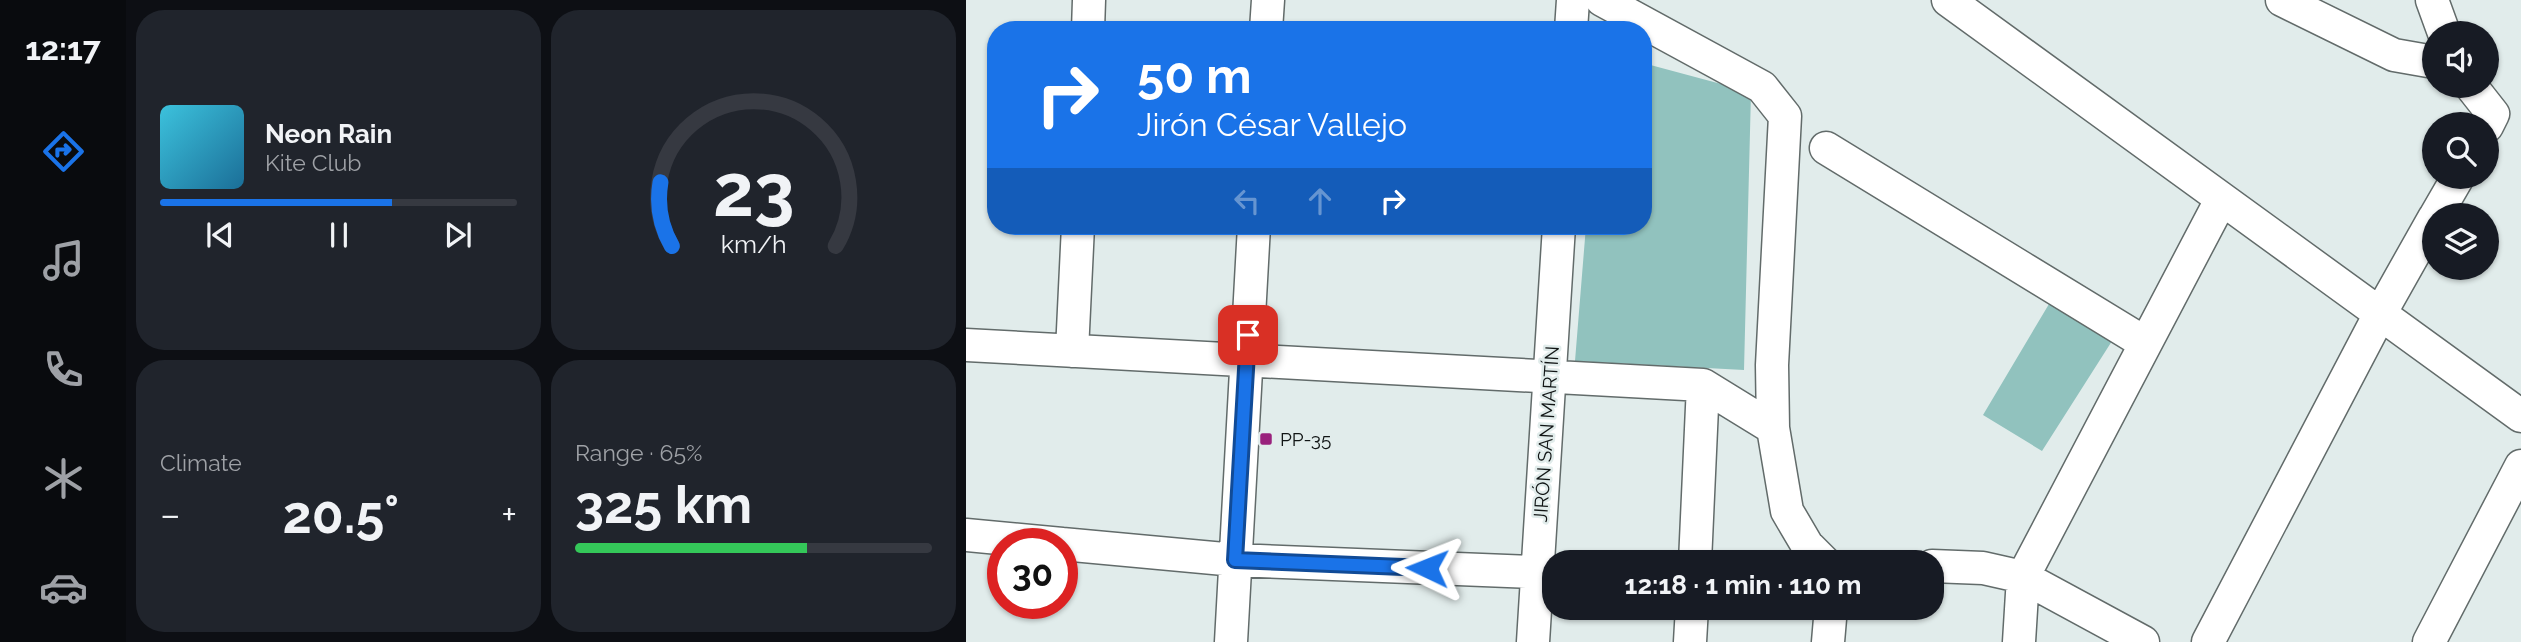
<!DOCTYPE html>
<html lang="en">
<head>
<meta charset="utf-8">
<style>
  :root { --surface:#171b24; --page:#20242c; --text:#f1f3f6; --muted:#9ea1a6; --line:#363941; --accent:#1a73e8 }
  body { margin:0; font-family:Raleway,sans-serif; background:var(--page); color:var(--text); height:100vh; display:flex; flex-direction:column; font-size:26px; white-space:nowrap }
  * { box-sizing:border-box; margin:0 }
  p { font-size:23px; color:var(--muted) }
  .icon { flex:none; width:38px; height:38px; fill:none; stroke:currentColor; stroke-width:2; stroke-linecap:round; stroke-linejoin:round }
  .map { position:relative; flex:1; overflow:hidden }
  .panel { display:flex; flex-direction:column; gap:10px; padding:10px; background:#0d0f14; width:840px }
  .panel>* { flex:none }
  .guide { position:absolute; left:21px; top:21px; width:665px; height:214px; border-radius:28px; box-shadow:0 2px 5px #0004; background:#1a73e8; color:#fff; overflow:hidden }
  .buttons { position:absolute; left:1456px; top:21px; display:grid; gap:14px }
  .buttons a { display:grid; place-items:center; width:77px; height:77px; border-radius:50%; background:var(--surface); box-shadow:0 2px 5px #0004; font-size:35px }
  .speed { position:absolute; left:21px; top:528px; display:flex; gap:14px; font-size:35px; font-weight:700; text-align:center }
  .speed>* { display:grid; place-content:center; width:91px; height:91px; border-radius:50%; background:var(--surface); box-shadow:0 2px 5px #0004; line-height:1 }
  .speed .limit { border:10px solid #d22; background:#fff; color:#111 }
  .pin { position:absolute; display:grid; place-items:center; width:60px; height:60px; color:#fff; margin:-30px; border-radius:14px; box-shadow:0 4px 10px #0006 }
  .me { position:absolute; width:77px; margin:-38px; rotate:272deg; stroke-linejoin:round; filter:drop-shadow(0 0 5px #0008) }
  .turn { display:flex; align-items:center; gap:24px; height:147px; padding:0 35px; font-size:32px }
  .turn .icon { width:91px; height:91px; stroke-width:2.5 }
  .turn b { display:block; font-size:49px; line-height:60px }
  .lanes { display:flex; align-items:center; height:66px; padding:0 35px; background:#0003; justify-content:center; gap:35px; direction:ltr }
  .lanes .off { opacity:.35 }
  .big { font-size:52px; font-weight:700; line-height:1.1 }
  .panel .tile { flex:1; display:flex; flex-direction:column; justify-content:center; gap:10px; min-width:0; padding:0 24px; border-radius:28px; background:var(--page) }
  .panel .dial { align-items:center; gap:0 }
  .dial svg { height:182px; overflow:visible; fill:none; stroke:var(--line); stroke-width:7; stroke-linecap:round; text-anchor:middle }
  .dial text { fill:var(--text); stroke:none }
  .song { display:flex; align-items:center; gap:21px }
  .cover { width:84px; height:84px; border-radius:10px; background:linear-gradient(135deg,hsl(190 70% 55%),hsl(200 70% 35%)) }
  .played { height:7px; border-radius:4px; background:linear-gradient(90deg,var(--accent) 65%,var(--line) 65%) }
  .keys { display:flex; justify-content:space-around; direction:ltr }
  .heat { display:flex; justify-content:space-between; align-items:center; font-size:38px; direction:ltr }
  .charge { height:10px; border-radius:5px; background:linear-gradient(90deg,#34c759 65%,var(--line) 0) }
  .panel .tiles { flex:1; display:grid; gap:10px; grid-template-columns:repeat(2,1fr) }
  .trip { position:absolute; left:576px; top:550px; width:402px; height:70px; border-radius:28px; background:var(--surface); box-shadow:0 2px 5px #0004; font-weight:700; line-height:70px; text-align:center }
  main { display:flex; flex:1; min-height:0 }
  .menu { display:flex; flex-direction:column; width:126px; justify-content:space-around; align-items:center; background:#090b0e; color:var(--muted) }
  .menu .icon { width:49px; height:49px }
  .menu .current { color:var(--accent) }
  .menu b { font-size:32px; color:var(--text) }
  .map>svg:first-child { display:block }
  .green { fill:#91c2be }
  .lines { fill:none; stroke-linecap:round; stroke-linejoin:round }
  .minor-casing { stroke:#626b6a; stroke-width:35 }
  .minor { stroke:#fff; stroke-width:32 }
  .route-casing { stroke:#114b97; stroke-width:18 }
  .route { stroke:#1a73e8; stroke-width:12 }
  .poi-dot { fill:#99217c; stroke:#e1eceb; stroke-width:2.5 }
  .labels { text-anchor:middle; dominant-baseline:central; stroke-width:5; stroke-linejoin:round; paint-order:stroke }
  .street-label { font-size:19px; fill:#111515; stroke:#e1eceb }
  .poi-label { font-size:19px; fill:#111515; stroke:#e1eceb; text-anchor:start }
</style>
</head>
<body>
<main>
<nav class="menu">
<b>12:17</b>
<svg class="icon current" aria-label="directions" viewBox="0 0 24 24"><path d="M12 3l9 9-9 9-9-9zM9 14v-3h6M13 9l2 2-2 2"/></svg>
<svg class="icon" aria-label="music" viewBox="0 0 24 24"><path d="M9 18V5l10-2v13"/><circle cx="6" cy="18" r="3"/><circle cx="16" cy="16" r="3"/></svg>
<svg class="icon" aria-label="phone" viewBox="0 0 24 24"><path d="M5 4h4l2 5-3 2q2 4 5 5l2-3 5 2v4C11 20 4 13 5 4z"/></svg>
<svg class="icon" aria-label="climate" viewBox="0 0 24 24"><path d="M12 3v18M4 7l16 10M4 17L20 7"/></svg>
<svg class="icon" aria-label="car" viewBox="0 0 24 24"><path d="M5 17H2v-5l4-1 3-4h7l3 4 3 1v5h-3M9 17h6M6 11h13"/><circle cx="7" cy="17" r="2"/><circle cx="17" cy="17" r="2"/></svg>
</nav>
<section class="panel">
<div class="tiles">
<div class="tile">
<div class="song"><i class="cover"></i><div><b>Neon Rain</b><p>Kite Club</p></div></div>
<div class="played"></div>
<div class="keys"><svg class="icon" aria-label="previous" viewBox="0 0 24 24"><path d="M18 5L8 12l10 7zM5 5v14"/></svg><svg class="icon" aria-label="pause" viewBox="0 0 24 24"><path d="M8 5v14M16 5v14"/></svg><svg class="icon" aria-label="next" viewBox="0 0 24 24"><path d="M6 5l10 7-10 7zM19 5v14"/></svg></div>
</div>
<div class="tile dial"><svg viewBox="0 0 100 80">
<path d="M14 69A42 42 0 1 1 86 69"/>
<path d="M14 69A42 42 0 0 1 9 41" stroke="#1a73e8"/>
<text x="50" y="56" font-size="32" font-weight="700">23</text>
<text x="50" y="72" font-size="11">km/h</text>
</svg></div>
<div class="tile"><p>Climate</p>
<div class="heat"><a>−</a><b class="big">20.5°</b><a>+</a></div>
</div>
<div class="tile"><p>Range · 65%</p><b class="big">325 km</b><div class="charge"></div></div>
</div>
</section>
<div class="map">
<svg width="1555" height="642" viewBox="0 0 1555 642">
  <rect width="100%" height="100%" fill="#e1eceb"/>
  <path class="green" d="M677 63 785 92 778 370 609 361 620 226H677Z
    M1083 304 1146 341 1076 451 1017 415Z"/>
  <g class="lines">
    <g class="minor-casing">
      <path id="minor" d="M636 0 796 87 819 116 806 365 807 428 821 511 841 545 858 562
        M982 0 1555 416
        M1316 0 1428 55 1468 62
        M1466 0 1478 33
        M122 30 123 0
        M300 30 302 0
        M605 30 607 0
        M1505 86 1527 114 1521 126
        M860 148 1179 343
        M1470 215 1492 177
        M0 345 737 385 807 428
        M106 351 112 226
        M0 535 96 544
        M96 544 269 560 588 573
        M729 562 737 385
        M966 566 1017 568 1057 577 1177 642
        M265 642 288 226
        M567 642 593 226
        M724 642 726 607
        M862 642 865 607
        M1053 642 1057 577 1255 200
        M1242 642 1414 314 1468 218
        M1463 642 1555 466"/>
    </g>
    <use href="#minor" class="minor"/>
  </g>
  <g class="lines">
    <g class="route-casing">
      <path id="route" d="M282 335 269 560 461 568"/>
    </g>
    <use href="#route" class="route"/>
  </g>
  <rect class="poi-dot" x="293" y="432" width="14" height="14" rx="3.5"/>
  <g class="labels">
    <g class="street-label">
      <text transform="translate(580 434) rotate(-86)">JIRÓN SAN MARTÍN</text>
    </g>
    <g class="poi-label">
      <text x="314" y="439">PP-35</text>
    </g>
  </g>
</svg>
<div class="buttons">
<a><svg class="icon" aria-label="sound" viewBox="0 0 24 24"><path d="M4 9h4l5-4v14l-5-4H4zM17 9q2 3 0 6"/></svg></a>
<a><svg class="icon" aria-label="search" viewBox="0 0 24 24"><circle cx="10" cy="10" r="6"/><path d="M15 15l6 6"/></svg></a>
<a><svg class="icon" aria-label="layers" viewBox="0 0 24 24"><path d="M12 4l9 5-9 5-9-5zM3 14l9 5 9-5"/></svg></a>
</div>
<div class="speed"><div class="limit">30</div></div>
<div class="pin" style="left:282px;top:335px;background:#d93025"><svg class="icon" aria-label="arrive" viewBox="0 0 24 24"><path d="M6 21V4h12l-3 4 3 4H6"/></svg></div>
<svg class="me" style="left:461px;top:568px" viewBox="-20 -20 40 40"><path d="M0-17L14 15 0 8-14 15z" fill="#1a73e8" stroke="#fff" stroke-width="4"/></svg>
<div class="trip">12:18 · 1 min · 110 m</div>
<div class="guide">
<div class="turn"><svg class="icon" aria-label="right" viewBox="0 0 24 24"><path d="M7 20v-9h11M14 6l5 5-5 5"/></svg><div><b>50 m</b>Jirón César Vallejo</div></div>
<div class="lanes"><svg class="icon off" aria-label="left" viewBox="0 0 24 24"><path d="M17 20v-9H6M10 6l-5 5 5 5"/></svg><svg class="icon off" aria-label="ahead" viewBox="0 0 24 24"><path d="M12 20V5M6 11l6-6 6 6"/></svg><svg class="icon" aria-label="right" viewBox="0 0 24 24"><path d="M7 20v-9h11M14 6l5 5-5 5"/></svg></div>
</div>
</div>
</main>
</body>
</html>
